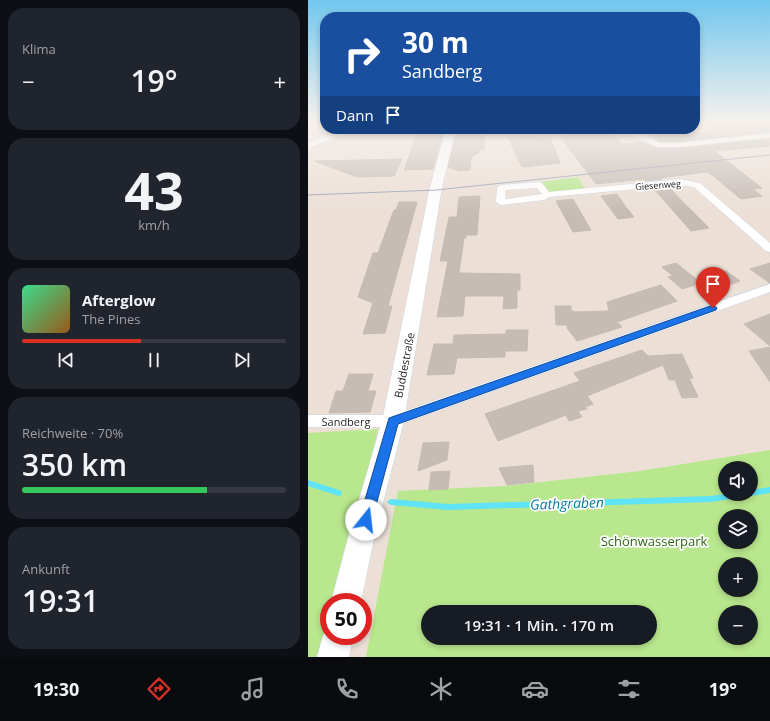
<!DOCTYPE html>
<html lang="de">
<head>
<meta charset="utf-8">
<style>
  :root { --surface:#171b24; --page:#20242c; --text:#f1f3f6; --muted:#9ea1a6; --line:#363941; --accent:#d93025 }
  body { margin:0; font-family:"Open Sans",sans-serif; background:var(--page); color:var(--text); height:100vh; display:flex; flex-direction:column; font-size:15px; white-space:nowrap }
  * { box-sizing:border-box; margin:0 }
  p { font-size:13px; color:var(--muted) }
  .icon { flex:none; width:22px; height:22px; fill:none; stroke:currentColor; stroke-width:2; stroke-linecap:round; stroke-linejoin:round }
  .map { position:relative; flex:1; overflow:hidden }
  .drawer { display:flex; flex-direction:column; gap:8px; padding:8px; background:#0d0f14; width:308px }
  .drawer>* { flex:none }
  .top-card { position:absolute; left:12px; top:12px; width:380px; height:122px; border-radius:16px; box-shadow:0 2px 6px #0003; background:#1a4fa0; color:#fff; overflow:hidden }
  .controls { position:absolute; left:410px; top:461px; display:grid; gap:8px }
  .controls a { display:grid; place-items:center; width:40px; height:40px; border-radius:50%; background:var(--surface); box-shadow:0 2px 6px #0003; font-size:20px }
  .speed { position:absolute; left:12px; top:593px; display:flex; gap:8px; font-size:20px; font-weight:700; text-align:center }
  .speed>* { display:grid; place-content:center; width:52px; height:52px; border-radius:50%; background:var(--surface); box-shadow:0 2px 6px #0003; line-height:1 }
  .speed .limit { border:6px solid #d22; background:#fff; color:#111 }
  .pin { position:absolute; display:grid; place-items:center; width:34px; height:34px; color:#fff; margin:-41px -17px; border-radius:50% 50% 50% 0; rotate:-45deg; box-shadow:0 0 4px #0007 }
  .pin .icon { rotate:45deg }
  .me { position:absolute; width:44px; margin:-22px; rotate:16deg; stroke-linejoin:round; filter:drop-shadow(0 0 3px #0008) }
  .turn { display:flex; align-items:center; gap:14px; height:84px; padding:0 16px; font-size:18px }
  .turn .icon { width:52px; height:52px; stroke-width:2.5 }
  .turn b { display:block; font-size:28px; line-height:34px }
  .then { display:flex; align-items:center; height:38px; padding:0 16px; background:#0003; gap:8px; font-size:15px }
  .big { font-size:30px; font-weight:600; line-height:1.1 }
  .drawer .widget { flex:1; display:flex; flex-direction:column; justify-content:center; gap:6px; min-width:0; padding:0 14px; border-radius:16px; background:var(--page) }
  .drawer .dial { align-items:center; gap:0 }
  .dial b { font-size:52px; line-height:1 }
  .song { display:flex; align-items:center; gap:12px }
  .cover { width:48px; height:48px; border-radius:6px; background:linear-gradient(135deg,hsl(150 70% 55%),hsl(30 70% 35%)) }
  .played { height:4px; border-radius:2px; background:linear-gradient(90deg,var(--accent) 45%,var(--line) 45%) }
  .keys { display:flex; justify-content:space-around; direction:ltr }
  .heat { display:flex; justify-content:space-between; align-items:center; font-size:22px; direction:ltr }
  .charge { height:6px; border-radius:3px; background:linear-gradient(90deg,#34c759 70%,var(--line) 0) }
  .trip { position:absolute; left:113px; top:605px; width:236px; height:40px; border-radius:20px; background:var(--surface); box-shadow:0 2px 6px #0003; font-weight:600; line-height:40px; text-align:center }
  .menu { display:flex; height:64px; justify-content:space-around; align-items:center; background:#090b0e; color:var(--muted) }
  .menu .icon { width:28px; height:28px }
  .menu .on { color:var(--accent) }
  .menu b { font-size:18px; color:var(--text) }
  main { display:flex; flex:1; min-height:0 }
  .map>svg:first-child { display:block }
  .green { fill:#b8e78d; fill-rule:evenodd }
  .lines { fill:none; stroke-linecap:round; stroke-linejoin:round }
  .stream { fill:#5fe4f7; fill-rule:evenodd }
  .building { fill:#c6bcb6; stroke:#c6bbb0 }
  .minor-casing { stroke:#cbd3e1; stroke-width:1 }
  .secondary-casing { stroke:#cbd3e1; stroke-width:1 }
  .minor { fill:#fff; fill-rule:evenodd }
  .secondary { fill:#fff; fill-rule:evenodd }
  .tram { stroke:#99a0b3; stroke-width:1 }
  .route { fill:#1a73e8; stroke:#114b97 }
  .labels { text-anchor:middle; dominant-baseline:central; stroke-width:3.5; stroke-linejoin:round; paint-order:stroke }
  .far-street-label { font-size:9px; fill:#262626; stroke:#fff }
  .street-label { font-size:11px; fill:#262626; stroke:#fff }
  .near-park-label { font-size:13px; fill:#306614; stroke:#fff }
  .near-water-label { font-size:14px; font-style:italic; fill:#047e9d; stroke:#fff }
</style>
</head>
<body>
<main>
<section class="drawer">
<div class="widget"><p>Klima</p>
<div class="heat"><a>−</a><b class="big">19°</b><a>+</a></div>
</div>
<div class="widget dial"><b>43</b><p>km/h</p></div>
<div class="widget">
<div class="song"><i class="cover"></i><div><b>Afterglow</b><p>The Pines</p></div></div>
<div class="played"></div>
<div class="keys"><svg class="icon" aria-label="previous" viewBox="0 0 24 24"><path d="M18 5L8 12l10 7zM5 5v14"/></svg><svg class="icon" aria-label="pause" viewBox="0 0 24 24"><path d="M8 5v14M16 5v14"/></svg><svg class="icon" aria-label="next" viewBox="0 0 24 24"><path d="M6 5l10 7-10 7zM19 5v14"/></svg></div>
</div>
<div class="widget"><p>Reichweite · 70%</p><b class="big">350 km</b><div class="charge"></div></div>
<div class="widget"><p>Ankunft</p><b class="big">19:31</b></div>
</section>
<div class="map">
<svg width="462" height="657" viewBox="0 0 462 657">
  <rect width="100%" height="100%" fill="#ebdfd6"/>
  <path class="green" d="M270 177 278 190 241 194 233 182Z
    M70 429 56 487 41 531 26 602H21V624L14 657H0V433Z
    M462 450V657H58L90 491 198 486 332 471ZM417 468H443V494H417ZM417 516H443V542H417ZM417 564H443V590H417ZM120 612H342V638H120ZM417 612H443V638H417Z"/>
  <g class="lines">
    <path class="stream" d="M0 480 31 490 33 491 34 493 33 495 31 496 0 486Z
      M462 487V493L443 496 441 495 440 494H443V490Z
      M417 494H439L438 496 436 497 403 502 140 510 83 505 81 504 79 502 81 500 83 499 140 504 403 496Z"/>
  </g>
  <path class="building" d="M394 120H454L462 124V132L371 142H351L345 135 410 131Z
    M111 129H136L126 166 125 169 96 170Z
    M149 129H172V132H177L176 150H170V153L163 157 162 170 152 171 140 167Z
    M301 131 314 144 334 142 350 148H371L462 139V146L406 151 454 188 445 189 454 196 433 199 404 175 399 172 352 178 354 179 338 181 336 179 288 184 252 136Z
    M219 136 229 138 242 137 252 163 214 167 200 138Z
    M94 159 86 176 49 177 6 161Z
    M361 187 373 200 401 228 383 231 346 189Z
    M309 194 317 206 326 217 310 219 293 196Z
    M172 196 169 235H158V238H156L151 273 212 274V290H209V308L195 309 196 296H157L155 316 129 317 140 261H132L141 217H149L151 197Z
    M265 199 274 215 283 230 265 232 248 201Z
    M91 202H109L80 306H84L77 333 55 334 65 303 50 297 65 253H70L86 210H88Z
    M368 263 393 283 374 289 360 277 365 276 354 267Z
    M462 263V283L442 269Z
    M418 271 432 281 413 288 400 277Z
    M353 285 369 301 309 322 314 327 269 341 259 328V325H248L247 306H263V310L266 312 301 311 299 302Z
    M462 314V346L436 324Z
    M198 330H220L219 351H197V357L149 358 146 374 119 375 126 344H145L146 335 198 334Z
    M462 347V382L441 351Z
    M334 350 340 356 374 354 385 378H381L390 397 374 398 367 380H361L355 365 279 396 285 404 277 407 279 409 270 411 274 417 261 421 258 415 190 441 177 414 272 381 266 373Z
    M41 374H65L60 391H68L62 412 21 413 28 391H35Z
    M141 442 139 460 110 471 115 443Z
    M225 465 226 482 199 485 191 468Z
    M142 471 140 489 121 490 123 472Z"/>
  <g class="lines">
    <g class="minor-casing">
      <path id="minor" d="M40 129H51L0 148V143Z
        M321 129H329L338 136 351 143H371L462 133V137L371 147H350L332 140Z
        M372 179 392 183 462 243V252L458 251 386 187 372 185 241 197 236 200 193 205 188 202 189 188 193 185 231 182 234 183 241 192ZM229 188 234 194 198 199 197 190Z
        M462 284V292L85 427H0V415H85Z"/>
    </g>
    <g class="secondary-casing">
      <path id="secondary" d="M138 129H148L134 187 96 421 67 534 53 602H23L41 534 74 421 122 187Z
        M21 624V636H45L41 657H9L15 636Z"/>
    </g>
    <use href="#minor" class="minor"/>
    <use href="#secondary" class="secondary"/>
    <path class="tram" d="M0 195 128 190 462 155"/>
  </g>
  <linearGradient id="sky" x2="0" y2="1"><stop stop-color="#71c7ee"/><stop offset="0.57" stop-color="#f6f1ed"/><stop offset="1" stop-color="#f6f1ed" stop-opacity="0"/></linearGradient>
  <rect width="462" height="212" fill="url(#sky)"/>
  <path class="route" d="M405 305 409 308 408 310 90 424 64 520 63 524 58 526 53 524 51 520 81 418Z"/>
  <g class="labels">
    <g class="far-street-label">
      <text transform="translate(350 185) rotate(-4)">Giesenweg</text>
    </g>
    <g class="street-label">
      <text transform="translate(96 365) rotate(-79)">Buddestraße</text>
      <text x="38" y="421">Sandberg</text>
    </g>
    <g class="near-park-label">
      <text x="346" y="541">Schönwasserpark</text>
    </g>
    <g class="near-water-label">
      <text transform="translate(259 503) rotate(-2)">Gathgraben</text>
    </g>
  </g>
</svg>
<div class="controls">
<a><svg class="icon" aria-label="sound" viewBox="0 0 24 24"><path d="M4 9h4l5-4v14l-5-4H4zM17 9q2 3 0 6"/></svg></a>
<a><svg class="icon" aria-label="layers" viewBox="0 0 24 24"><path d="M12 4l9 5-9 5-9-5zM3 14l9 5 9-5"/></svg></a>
<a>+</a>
<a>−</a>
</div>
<div class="speed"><div class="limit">50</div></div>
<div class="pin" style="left:405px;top:308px;background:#d93025"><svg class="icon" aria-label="arrive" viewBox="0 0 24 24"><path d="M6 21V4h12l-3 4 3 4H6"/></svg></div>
<svg class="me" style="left:58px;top:520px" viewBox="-20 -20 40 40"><circle r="19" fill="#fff"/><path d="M0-13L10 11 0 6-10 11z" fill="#1a73e8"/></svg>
<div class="trip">19:31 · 1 Min. · 170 m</div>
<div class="top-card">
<div class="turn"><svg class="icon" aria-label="right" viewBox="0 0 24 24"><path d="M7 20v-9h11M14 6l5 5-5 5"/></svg><div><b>30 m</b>Sandberg</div></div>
<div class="then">Dann<svg class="icon" aria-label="arrive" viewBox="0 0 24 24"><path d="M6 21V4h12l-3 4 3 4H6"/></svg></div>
</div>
</div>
</main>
<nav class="menu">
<b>19:30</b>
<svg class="icon on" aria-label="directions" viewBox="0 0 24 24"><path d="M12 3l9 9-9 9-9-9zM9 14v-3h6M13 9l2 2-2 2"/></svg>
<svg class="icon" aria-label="music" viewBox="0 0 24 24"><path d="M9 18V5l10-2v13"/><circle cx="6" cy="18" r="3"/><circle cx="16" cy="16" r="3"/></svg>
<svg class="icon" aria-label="phone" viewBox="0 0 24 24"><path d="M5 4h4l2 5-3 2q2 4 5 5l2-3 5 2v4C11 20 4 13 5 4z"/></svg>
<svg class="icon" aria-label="climate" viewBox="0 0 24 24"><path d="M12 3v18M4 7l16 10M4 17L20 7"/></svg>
<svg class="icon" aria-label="car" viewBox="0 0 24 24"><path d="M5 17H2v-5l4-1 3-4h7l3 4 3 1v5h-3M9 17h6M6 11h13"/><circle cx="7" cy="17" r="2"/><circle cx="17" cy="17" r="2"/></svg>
<svg class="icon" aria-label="filters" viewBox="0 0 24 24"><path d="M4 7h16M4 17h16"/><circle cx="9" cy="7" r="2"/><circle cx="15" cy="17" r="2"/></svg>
<b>19°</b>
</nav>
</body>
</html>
